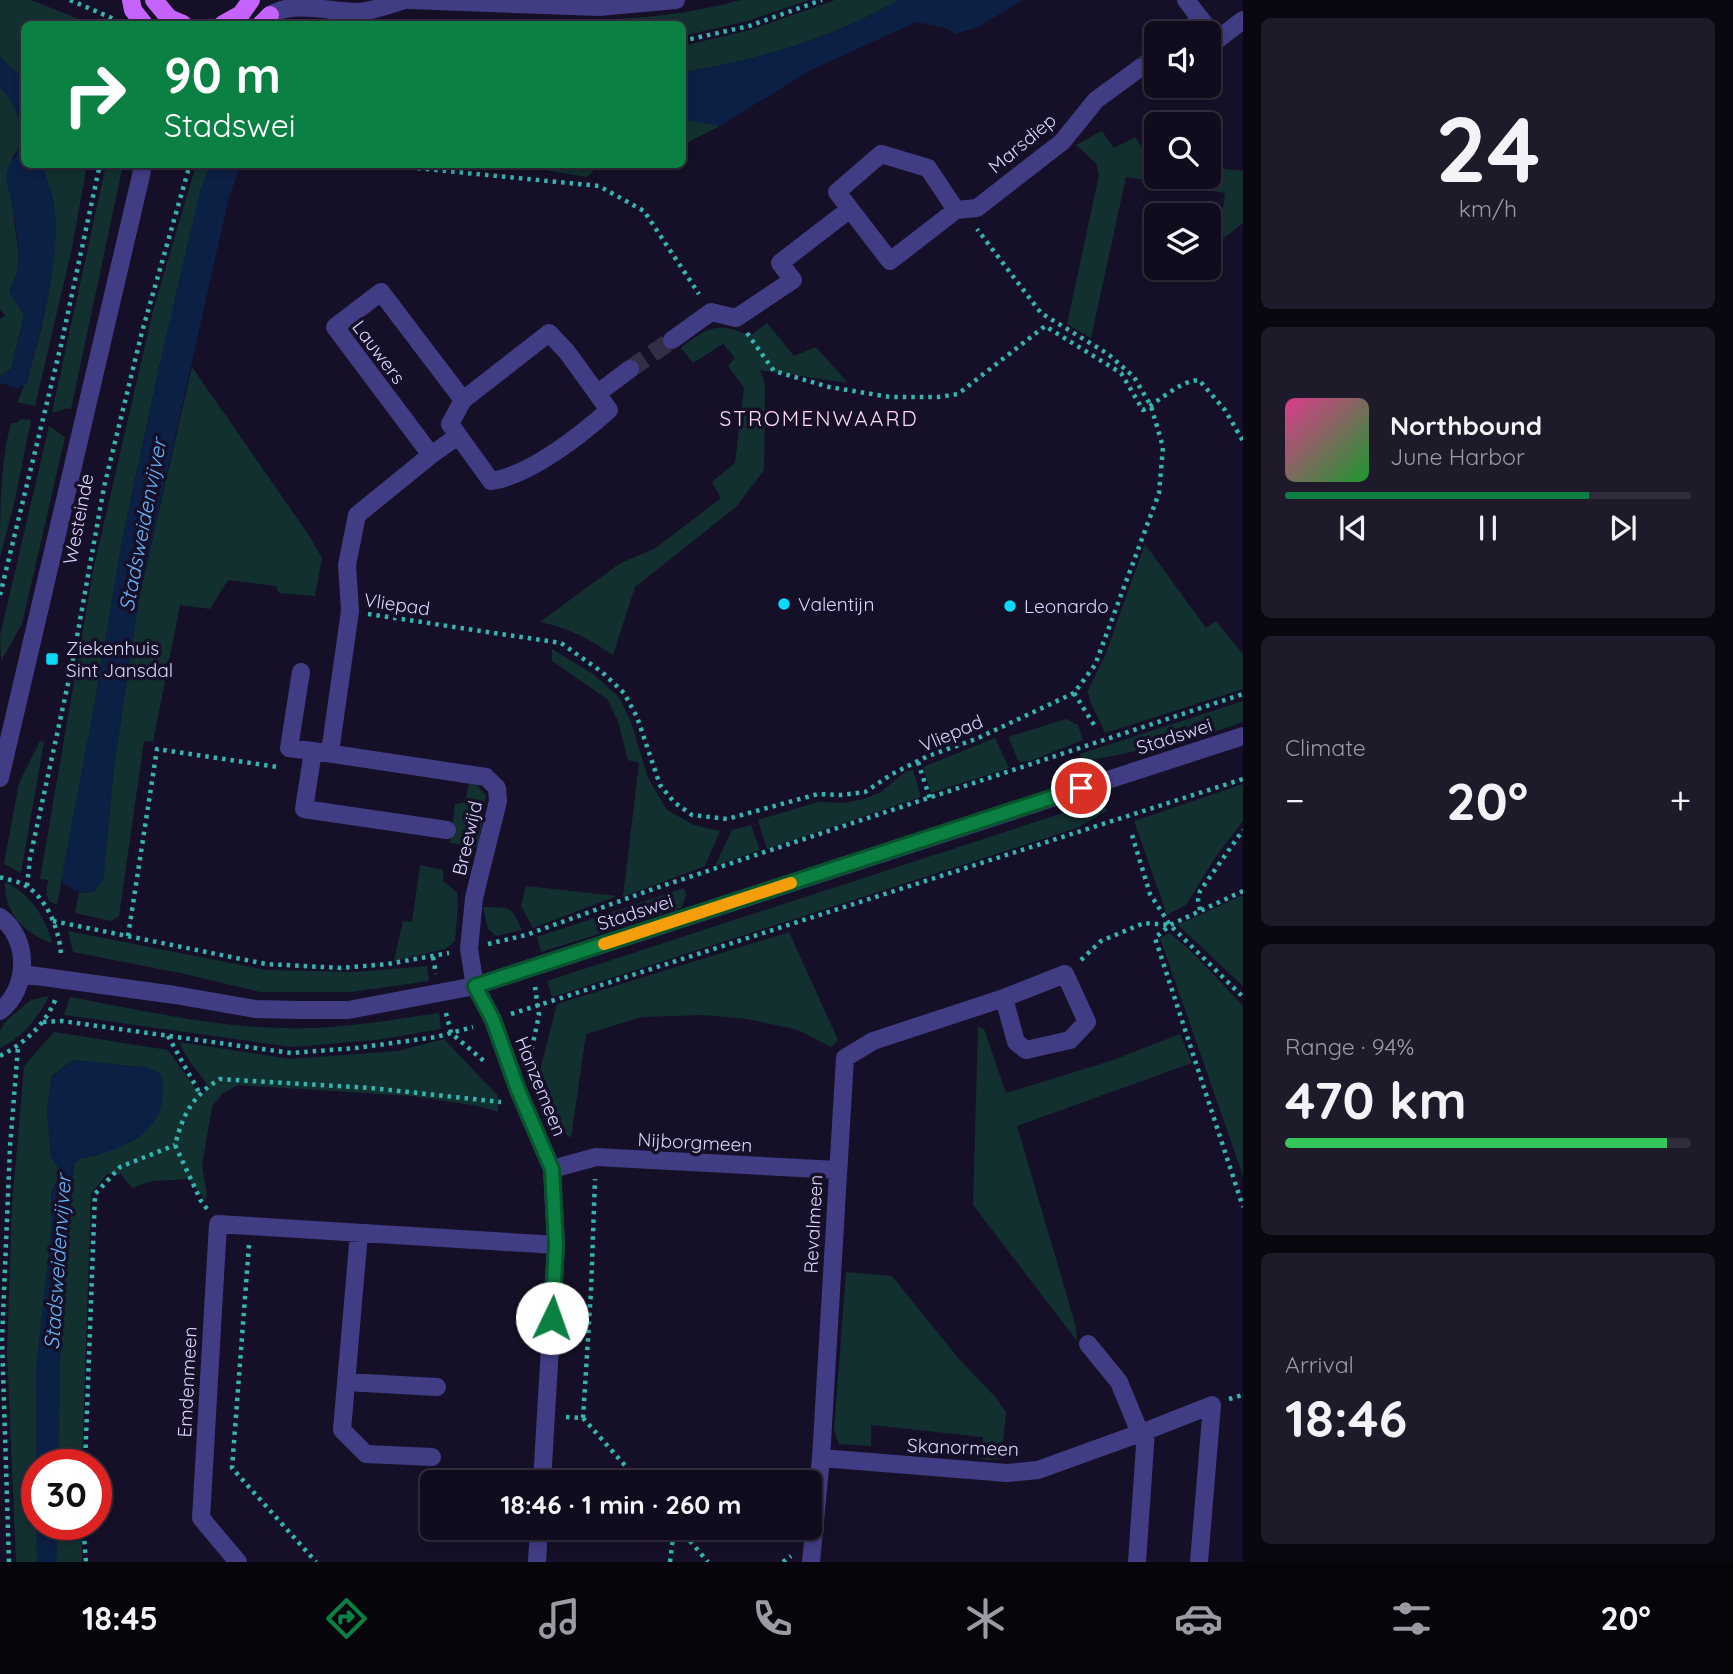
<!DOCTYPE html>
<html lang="en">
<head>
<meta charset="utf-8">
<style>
  :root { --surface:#100c1d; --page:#1e1a2a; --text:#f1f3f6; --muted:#9c9ba4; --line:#302c3b; --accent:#0b8043 }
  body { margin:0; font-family:Quicksand,sans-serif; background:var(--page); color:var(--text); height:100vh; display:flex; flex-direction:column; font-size:26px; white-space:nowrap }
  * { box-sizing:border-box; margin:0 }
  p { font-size:23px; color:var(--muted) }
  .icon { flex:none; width:38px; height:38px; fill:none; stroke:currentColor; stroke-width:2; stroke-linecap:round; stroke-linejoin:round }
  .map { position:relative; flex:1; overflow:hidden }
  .drawer { display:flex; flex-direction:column; gap:18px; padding:18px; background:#090710; width:490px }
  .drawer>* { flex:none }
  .top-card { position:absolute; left:21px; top:21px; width:665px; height:147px; border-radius:10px; box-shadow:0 4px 10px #0003,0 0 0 2px var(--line); background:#0b8043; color:#fff; overflow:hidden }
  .buttons { position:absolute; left:1144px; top:21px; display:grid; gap:14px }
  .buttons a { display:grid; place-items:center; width:77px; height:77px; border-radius:10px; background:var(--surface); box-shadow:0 4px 10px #0003,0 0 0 2px var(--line); font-size:35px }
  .speed { position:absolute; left:21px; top:1449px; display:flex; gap:14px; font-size:35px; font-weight:700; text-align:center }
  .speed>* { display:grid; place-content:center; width:91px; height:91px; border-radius:50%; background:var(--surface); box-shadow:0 4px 10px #0003,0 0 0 2px var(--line); line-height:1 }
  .speed .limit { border:10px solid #d22; background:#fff; color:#111 }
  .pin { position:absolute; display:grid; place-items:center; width:60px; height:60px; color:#fff; margin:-30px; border:4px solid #fff; border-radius:50%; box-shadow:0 2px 7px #0007 }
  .me { position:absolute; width:77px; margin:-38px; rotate:3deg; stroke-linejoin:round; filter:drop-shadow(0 0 5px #0008) }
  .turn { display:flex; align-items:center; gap:24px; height:147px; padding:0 28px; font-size:32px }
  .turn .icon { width:91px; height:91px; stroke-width:2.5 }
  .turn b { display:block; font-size:49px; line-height:60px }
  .big { font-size:52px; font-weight:700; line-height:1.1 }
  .drawer .widget { flex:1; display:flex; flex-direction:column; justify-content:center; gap:10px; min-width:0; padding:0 24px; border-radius:10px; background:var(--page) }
  .drawer .dial { align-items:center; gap:0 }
  .dial b { font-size:91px; line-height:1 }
  .song { display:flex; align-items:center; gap:21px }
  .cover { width:84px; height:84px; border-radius:10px; background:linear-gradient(135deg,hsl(330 70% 55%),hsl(130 70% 35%)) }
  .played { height:7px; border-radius:4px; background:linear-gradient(90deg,var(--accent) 75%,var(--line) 75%) }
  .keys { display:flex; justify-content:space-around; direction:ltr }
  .heat { display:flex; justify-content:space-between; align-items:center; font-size:38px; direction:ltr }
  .charge { height:10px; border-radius:5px; background:linear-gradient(90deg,#34c759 94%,var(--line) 0) }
  .trip { position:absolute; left:420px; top:1470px; width:402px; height:70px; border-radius:10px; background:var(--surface); box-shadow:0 4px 10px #0003,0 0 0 2px var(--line); font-weight:700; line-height:70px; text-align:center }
  .tabs { display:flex; height:112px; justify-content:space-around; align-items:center; background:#06050c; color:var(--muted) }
  .tabs .icon { width:49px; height:49px }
  .tabs .active { color:var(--accent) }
  .tabs b { font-size:32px; color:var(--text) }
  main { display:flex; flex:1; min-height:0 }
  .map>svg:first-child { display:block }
  .green { fill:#133030 }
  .water { fill:#0c1f44 }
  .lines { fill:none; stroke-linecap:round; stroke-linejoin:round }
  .minor-tunnel { stroke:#332e47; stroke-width:18; stroke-dasharray:18 9; stroke-linecap:butt }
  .path { stroke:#34b5b0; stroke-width:4.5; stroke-dasharray:3.5 5; stroke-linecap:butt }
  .minor { stroke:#413d84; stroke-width:18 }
  .major { stroke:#c562fa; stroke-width:18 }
  .route-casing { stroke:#07532c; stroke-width:18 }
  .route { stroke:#0b8043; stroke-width:12 }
  .slow { stroke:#f59e0b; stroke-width:12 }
  .poi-dot { fill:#0adaf7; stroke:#151027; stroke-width:2.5 }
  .labels { text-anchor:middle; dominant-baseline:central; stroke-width:7; stroke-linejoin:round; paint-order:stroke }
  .street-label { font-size:19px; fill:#dcd7fe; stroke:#151027 }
  .poi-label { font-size:19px; fill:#dcd7fe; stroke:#151027; text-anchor:start }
  .neighbourhood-label { font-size:21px; letter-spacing:2px; fill:#fed9f0; stroke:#151027 }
  .water-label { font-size:21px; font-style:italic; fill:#69b4fa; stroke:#151027 }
</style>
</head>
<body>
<main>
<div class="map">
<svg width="1243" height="1562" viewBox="0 0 1243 1562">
  <rect width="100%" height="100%" fill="#151027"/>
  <path class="green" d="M0 0H31L92 24H24V80L0 57Z
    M740 0H809L747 21 683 36 682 24H333V19C380 22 426 20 473 20 563 20 652 25 740 0Z
    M835 0H899C833 38 757 61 683 72L682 46 750 30Z
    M0 87 11 99 21 123 22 134 20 147 12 158 14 220 19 255 18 272 9 291 24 315 11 369 0 376V319L5 316 0 308Z
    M683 119 720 126 683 145Z
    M1102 131 1114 148 1135 137 1148 155 1157 159V177H1209V167L1243 171V223L1218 243 1225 193 1126 177 1091 338 1067 324 1099 175 1096 163 1076 145Z
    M42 165H87L72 248 35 406 17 402C38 363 61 250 54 206 52 192 46 178 42 165Z
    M106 165H123L71 409C64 407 59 413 52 412Z
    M196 165H210L164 345 123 536 96 697 57 905 49 901 46 894 48 880 40 879 94 566 153 311Z
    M514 165 599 164V165L587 177Z
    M767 323 794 356 816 347 848 383 760 370 765 384 764 470 736 507 635 587 613 655C589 639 569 628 540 622L619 564 656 548 721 498 712 482 735 463 744 388 728 366 735 358 723 344 693 363 681 348C706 327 720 321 750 336Z
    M192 367 310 537 322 558 315 596 279 593 276 586 228 580 210 609 180 605 153 742 144 741 119 916 111 921 75 913 79 892 86 893 103 880 114 766 139 598Z
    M21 419 31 420 15 500 0 558C0 514 0 464 11 423H16Z
    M49 426 65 437 22 624 1 661 0 636Z
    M1145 544 1206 628 1216 621 1243 654V689L1105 733 1090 701 1088 691 1106 653Z
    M552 649 593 674 619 697 631 722 648 778 667 810 694 825 720 831 705 866 623 897 639 763 628 760 618 721 607 699 552 661Z
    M1243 701V722L1191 740 1082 762 1080 754Z
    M1066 719 1078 725 1083 740 1030 761 1019 762 1008 737Z
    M995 738 1009 768 931 793 923 767Z
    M40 741 44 742 21 873 4 864 19 783Z
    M913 770 921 797 767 849 758 820 818 802 844 803 864 799 881 792 906 771Z
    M469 783 477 785 486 796 478 847 450 843 455 804 465 802Z
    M1243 784V821L1214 859 1187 904 1167 915 1134 821Z
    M1103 800 1107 811 1077 828 552 997 547 981Z
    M751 825 760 850 715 866 732 830Z
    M420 865 443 870V881L457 892 458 907 455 941 445 949 394 961 403 921 412 922Z
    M5 882C30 894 45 916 52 943 24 933 4 913 5 882Z
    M526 886 617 896 533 928 521 906Z
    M684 888 686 896 681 908 541 952 537 937Z
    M1243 895V986L1178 925Z
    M483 907C509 908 511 904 522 930L496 936 488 929Z
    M68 931 266 970 356 972 427 966 429 981 351 992H260L185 974 73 952Z
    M789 932 838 1040 831 1047 798 1030 748 1019 702 1015 642 1017 586 1034 571 1138 553 1122 538 1078 557 1004Z
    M1170 933 1195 955 1243 1006V1176L1160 938Z
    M49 996C38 1018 22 1038 0 1048V1030L7 1020 31 1000Z
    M70 997C140 1010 212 1027 284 1028 336 1030 388 1020 439 1013L441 1029 376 1040 292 1047 64 1015Z
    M978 1027 984 1029 1006 1093 1113 1060 1180 1034 1192 1063 1017 1126 1076 1327 1077 1341 973 1205Z
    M54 1032 168 1050 201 1096 209 1087 188 1059 179 1042 290 1059 397 1051 444 1039 498 1096V1112L478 1106 412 1096 238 1085 222 1094 212 1107 202 1166 207 1195 205 1200 188 1179 152 1181 132 1188 121 1174H107L91 1194 82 1465H58L61 1312 74 1164 81 1158 99 1155 148 1068 73 1060 52 1076 47 1110 51 1157 60 1169 59 1176 51 1194 52 1222 36 1372 37 1562H16L7 1352 12 1206 24 1066Z
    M846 1272 892 1276 959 1359 997 1399 1006 1413 1001 1459 982 1460 983 1437 871 1425V1446L839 1444 834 1430Z
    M57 1524H81L82 1562H56Z"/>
  <path class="water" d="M899 0H1023L978 27 956 34 945 28 916 22 809 71 720 126 683 119V72C757 61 833 38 899 0Z
    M0 57 24 80V164L42 165C46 178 52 192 54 206 62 260 39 332 27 384L17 388 0 383V376L11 369 24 315 9 291C29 262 12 209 6 177 8 162 15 159 20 147 28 126 14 102 0 87Z
    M210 165H243L238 172 229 197 139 598 114 766 103 880 94 892C82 894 72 890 62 882L64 864 96 697 123 536 164 345 200 191Z
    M73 1060 148 1068 161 1074C171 1121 141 1143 99 1154 89 1157 82 1156 74 1164L61 1312 58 1465H37V1524H57L56 1562H37L36 1372 52 1222 51 1194 59 1176V1169L51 1157 47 1110 52 1077Z"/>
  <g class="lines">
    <path class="minor-tunnel" d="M1140 68 1157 54
      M630 369 672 340"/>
    <path class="path" d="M70 0 114 19
      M682 41 749 26 822 0
      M375 164 599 186 644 211 699 294
      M747 333 774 371 829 387 890 397H938L958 394 1045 326 1121 373 1143 410C1160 401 1179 381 1199 380L1225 410 1243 441
      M0 595 61 345 100 164
      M368 614 561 643 602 672 624 693 637 717 660 785 674 802 692 815 727 819 818 794 841 795 865 792 892 774 928 756 976 739 1074 693 1095 665 1159 493 1163 447 1151 406 1134 377 1108 354 1041 313 977 229
      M1074 693 1096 728
      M918 762 930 799
      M1132 835 1150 894 1170 925 1243 997
      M0 877C8 880 19 881 26 886 48 899 61 934 61 958
      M27 886 30 858 71 670 104 487 142 332 190 164
      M1243 891 1170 925 1155 938 1243 1207
      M1200 910 1198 900 1200 891 1243 830
      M53 921 266 964 341 968 388 964 449 953
      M128 936 157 749 278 767
      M488 944 526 935 656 888 1243 694
      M433 957 436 974
      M1081 960 1101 941 1144 923 1169 925
      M446 1013 451 1033 484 1061
      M511 1014 1243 779
      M43 1022 62 1021 291 1053 356 1048 436 1037 473 1027
      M168 1036 199 1092
      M0 1056C25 1043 46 1024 56 998
      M530 1057 539 1015 535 987
      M207 1209 201 1201 175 1145C183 1114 193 1095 220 1079L371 1088 501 1102
      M249 1245 232 1468 316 1562
      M1229 1399 1243 1395
      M566 1417 583 1418 629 1470 621 1476 626 1482
      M583 1418 591 1291 595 1179
      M85 1465 95 1194 120 1167 175 1145
      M83 1524 86 1562
      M679 1528 708 1562
      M9 1562 2 1340 10 1147 18 1047
      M670 1562 674 1528
      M783 1562 791 1556"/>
    <path class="minor" d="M409 0 599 7 676 0
      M1186 0 1217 40 1243 20
      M270 15C295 0 329 12 356 12 372 12 390 4 405 0
      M1183 33 1201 19
      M881 154 928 168 956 210 890 261 837 192Z
      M956 210 977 208 1062 142 1096 100 1140 68
      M549 333 567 352 609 410C581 435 529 476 491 481L450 424 463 400Z
      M672 340 711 312 736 318 793 280 780 263 850 209
      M598 393 630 369
      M431 455 335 327 381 292 463 400
      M301 672 289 748 313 751
      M330 752 350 611 347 565 357 515 431 455 458 436
      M0 778 142 171 141 164
      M447 830 304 809 313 751 486 777 497 788 498 801 474 898 469 949 475 986 493 1020 518 1090 552 1169 556 1245 542 1482
      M0 917C30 939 29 988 0 1011
      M22 974 175 995 255 1009 301 1010H348L475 986 1243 736
      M552 1169 596 1157 837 1170
      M359 1233 342 1430 366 1454 432 1457
      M1088 1344 1119 1382 1140 1433
      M346 1382 437 1387
      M1146 1431 1212 1405 1199 1562
      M821 1458 1007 1473 1038 1470 1146 1431 1137 1562
      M238 1562 201 1518 218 1224 556 1245
      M537 1562 539 1528
      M811 1562 821 1458 845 1058 873 1041 1004 998 1065 974 1087 1022 1070 1040 1026 1050 1016 1042 1004 998"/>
    <path class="major" d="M131 0 133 10 144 24
      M154 0 169 18 183 24
      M223 24 241 14 251 0
      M261 24 270 15"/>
  </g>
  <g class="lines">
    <g class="route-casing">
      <path id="route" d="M552 1318 556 1245 552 1169 518 1090 493 1020 475 986 1081 788"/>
    </g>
    <use href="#route" class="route"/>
    <path class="slow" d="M604 944 791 883"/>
  </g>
  <g class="poi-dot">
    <circle cx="784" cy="604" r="7"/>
    <circle cx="1010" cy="606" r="7"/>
    <rect x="45" y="652" width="14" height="14" rx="3.5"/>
  </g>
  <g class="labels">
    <g class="street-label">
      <text transform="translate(1022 143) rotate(-40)">Marsdiep</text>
      <text transform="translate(379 352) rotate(53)">Lauwers</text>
      <text transform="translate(78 519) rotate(-79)">Westeinde</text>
      <text transform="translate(397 604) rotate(8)">Vliepad</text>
      <text transform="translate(951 733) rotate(-23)">Vliepad</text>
      <text transform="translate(1174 736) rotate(-18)">Stadswei</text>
      <text transform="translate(467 838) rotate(-77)">Breewijd</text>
      <text transform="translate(635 912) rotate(-18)">Stadswei</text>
      <text transform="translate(541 1086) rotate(68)">Hanzemeen</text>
      <text transform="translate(695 1142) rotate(3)">Nijborgmeen</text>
      <text transform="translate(813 1224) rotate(-87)">Revalmeen</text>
      <text transform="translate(187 1382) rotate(-87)">Emdenmeen</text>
      <text transform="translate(963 1447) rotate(2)">Skanormeen</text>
    </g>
    <g class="poi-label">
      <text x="798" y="604">Valentijn</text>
      <text x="1024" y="606">Leonardo</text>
      <text x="66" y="648">Ziekenhuis<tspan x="66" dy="22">Sint Jansdal</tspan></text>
    </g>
    <g class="neighbourhood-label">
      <text x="819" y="418">STROMENWAARD</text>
    </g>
    <g class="water-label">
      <text transform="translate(142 525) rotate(-79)">Stadsweidenvijver</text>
      <text transform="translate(57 1262) rotate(-86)">Stadsweidenvijver</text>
    </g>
  </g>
</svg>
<div class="buttons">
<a><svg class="icon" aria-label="sound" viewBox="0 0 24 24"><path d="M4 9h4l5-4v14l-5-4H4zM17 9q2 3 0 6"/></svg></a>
<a><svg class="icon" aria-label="search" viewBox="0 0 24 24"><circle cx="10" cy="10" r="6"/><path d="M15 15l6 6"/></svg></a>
<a><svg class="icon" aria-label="layers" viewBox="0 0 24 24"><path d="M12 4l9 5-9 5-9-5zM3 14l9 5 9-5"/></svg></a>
</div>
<div class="speed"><div class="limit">30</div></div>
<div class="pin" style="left:1081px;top:788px;background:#d93025"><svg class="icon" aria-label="arrive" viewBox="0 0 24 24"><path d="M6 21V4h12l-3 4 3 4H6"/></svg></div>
<svg class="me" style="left:552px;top:1318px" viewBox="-20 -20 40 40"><circle r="19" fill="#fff"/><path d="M0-13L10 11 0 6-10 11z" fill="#0b8043"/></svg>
<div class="trip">18:46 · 1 min · 260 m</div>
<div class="top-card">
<div class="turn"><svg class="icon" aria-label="right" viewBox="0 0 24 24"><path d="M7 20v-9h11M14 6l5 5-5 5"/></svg><div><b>90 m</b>Stadswei</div></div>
</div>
</div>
<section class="drawer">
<div class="widget dial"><b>24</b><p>km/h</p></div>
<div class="widget">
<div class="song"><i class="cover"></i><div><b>Northbound</b><p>June Harbor</p></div></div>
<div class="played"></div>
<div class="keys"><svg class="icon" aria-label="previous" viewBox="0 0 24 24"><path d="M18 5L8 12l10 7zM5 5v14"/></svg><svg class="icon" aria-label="pause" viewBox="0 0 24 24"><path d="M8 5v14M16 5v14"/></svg><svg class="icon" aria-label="next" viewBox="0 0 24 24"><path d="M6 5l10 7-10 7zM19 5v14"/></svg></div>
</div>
<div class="widget"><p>Climate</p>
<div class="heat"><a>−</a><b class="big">20°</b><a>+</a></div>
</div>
<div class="widget"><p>Range · 94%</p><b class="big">470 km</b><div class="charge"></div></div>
<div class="widget"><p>Arrival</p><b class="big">18:46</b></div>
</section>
</main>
<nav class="tabs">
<b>18:45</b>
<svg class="icon active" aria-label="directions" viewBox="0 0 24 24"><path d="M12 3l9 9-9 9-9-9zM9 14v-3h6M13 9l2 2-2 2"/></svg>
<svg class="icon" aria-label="music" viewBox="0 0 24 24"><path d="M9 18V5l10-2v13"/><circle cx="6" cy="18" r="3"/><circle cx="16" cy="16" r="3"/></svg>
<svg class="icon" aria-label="phone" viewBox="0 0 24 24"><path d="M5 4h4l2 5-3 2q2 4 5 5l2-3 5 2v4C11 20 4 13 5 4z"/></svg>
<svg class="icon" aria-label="climate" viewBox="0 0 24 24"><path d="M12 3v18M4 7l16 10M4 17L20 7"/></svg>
<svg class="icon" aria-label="car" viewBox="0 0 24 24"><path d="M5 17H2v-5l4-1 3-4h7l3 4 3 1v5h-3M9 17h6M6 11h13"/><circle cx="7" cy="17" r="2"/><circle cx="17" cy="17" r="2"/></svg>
<svg class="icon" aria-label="filters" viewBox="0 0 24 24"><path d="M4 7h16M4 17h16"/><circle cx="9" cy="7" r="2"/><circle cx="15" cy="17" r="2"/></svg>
<b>20°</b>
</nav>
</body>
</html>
